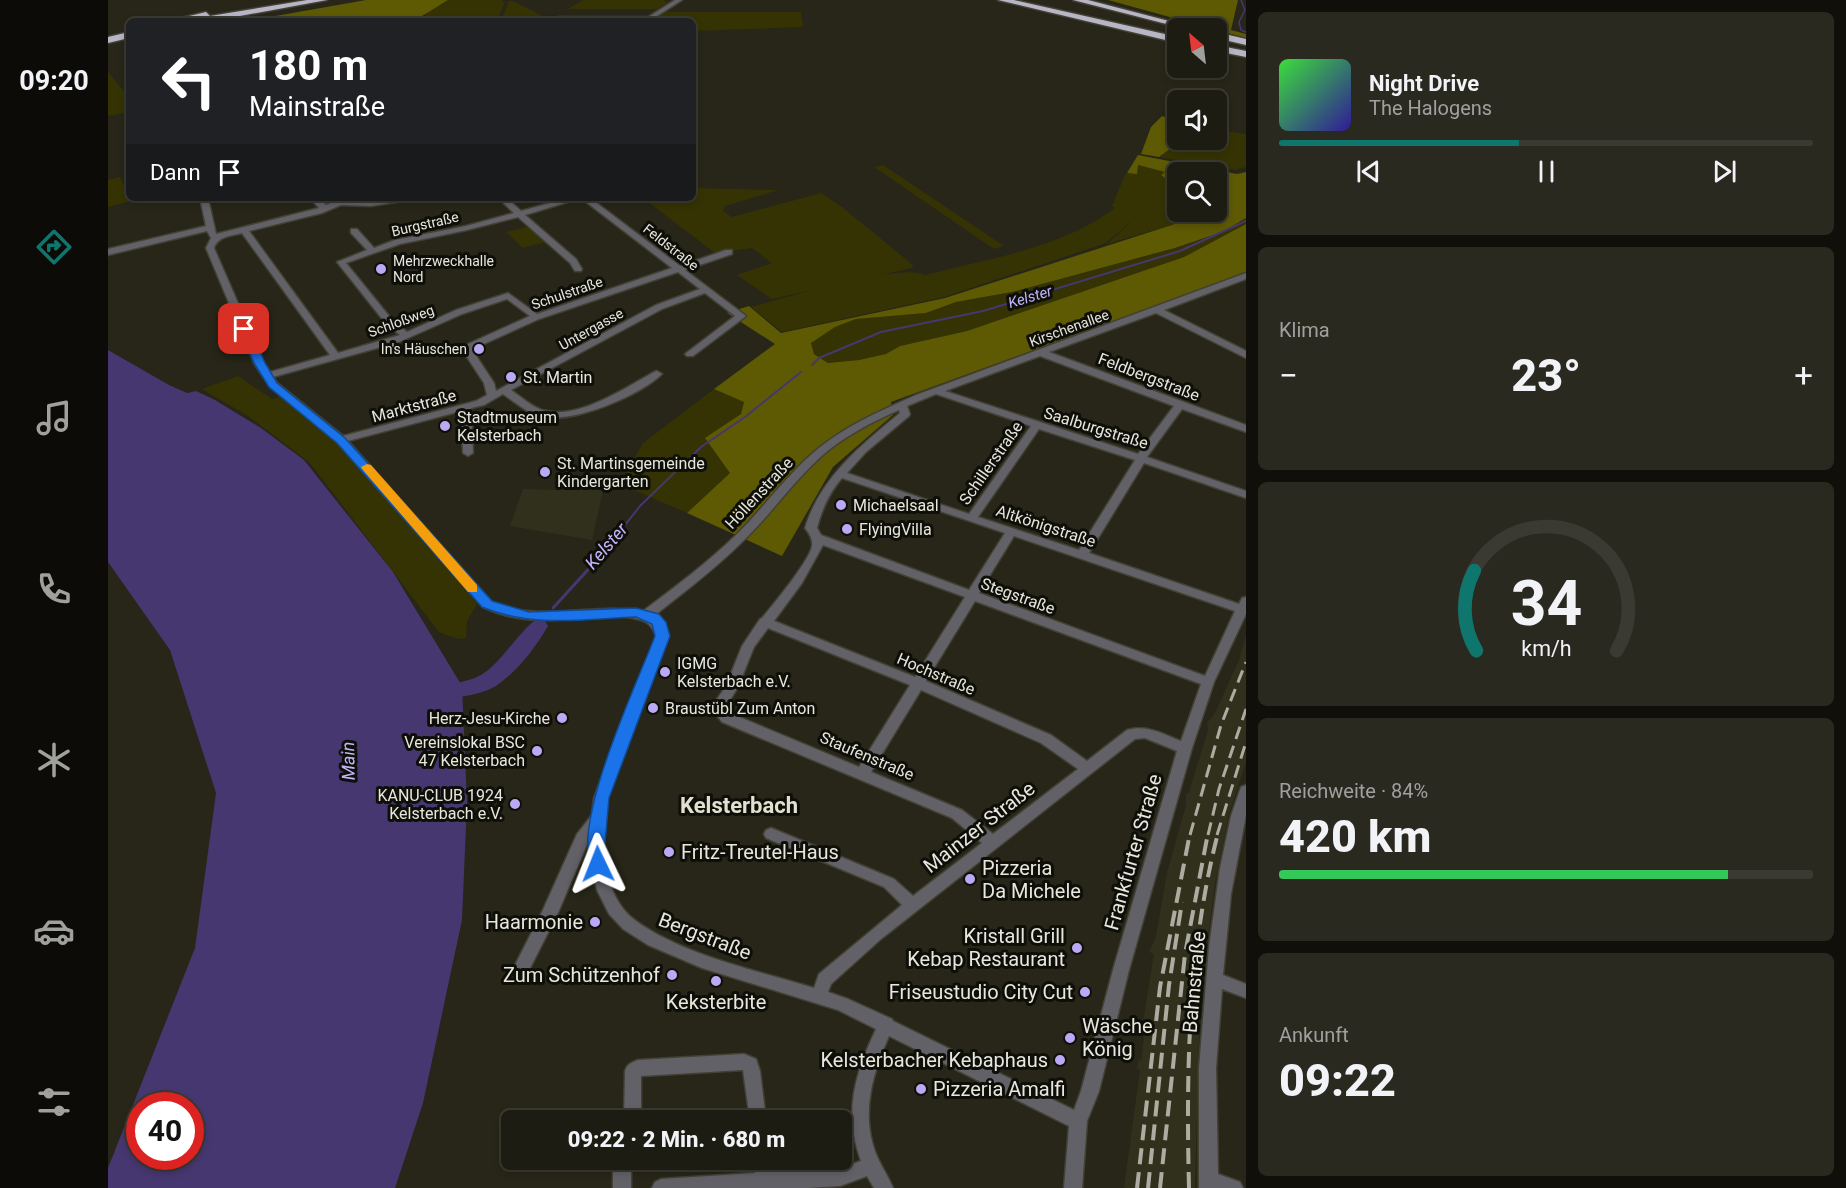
<!DOCTYPE html>
<html lang="de">
<head>
<meta charset="utf-8">
<style>
  :root { --surface:#1d1c12; --page:#2a2920; --text:#f1f3f6; --muted:#a0a19f; --line:#3b3a32; --accent:#0f766e }
  body { margin:0; font-family:Roboto,sans-serif; background:var(--page); color:var(--text); height:100vh; display:flex; flex-direction:column; font-size:22px; white-space:nowrap }
  * { box-sizing:border-box; margin:0 }
  p { font-size:20px; color:var(--muted) }
  .icon { flex:none; width:33px; height:33px; fill:none; stroke:currentColor; stroke-width:2; stroke-linecap:round; stroke-linejoin:round }
  .map { position:relative; flex:1; overflow:hidden }
  .sheet { display:flex; flex-direction:column; gap:12px; padding:12px; background:#100f0a; width:600px }
  .sheet>* { flex:none }
  .banner { position:absolute; left:18px; top:18px; width:570px; height:183px; border-radius:9px; box-shadow:0 3px 9px #0003,0 0 0 2px var(--line); background:#202124; color:#fff; overflow:hidden }
  .needle { width:39px; rotate:332deg }
  .tools { position:absolute; left:1059px; top:18px; display:grid; gap:12px }
  .tools a { display:grid; place-items:center; width:60px; height:60px; border-radius:9px; background:var(--surface); box-shadow:0 3px 9px #0003,0 0 0 2px var(--line); font-size:30px }
  .speed { position:absolute; left:18px; top:1092px; display:flex; gap:12px; font-size:30px; font-weight:700; text-align:center }
  .speed>* { display:grid; place-content:center; width:78px; height:78px; border-radius:50%; background:var(--surface); box-shadow:0 3px 9px #0003,0 0 0 2px var(--line); line-height:1 }
  .speed .limit { border:9px solid #d22; background:#fff; color:#111 }
  .pin { position:absolute; display:grid; place-items:center; width:51px; height:51px; color:#fff; margin:-26px; border-radius:12px; box-shadow:0 3px 9px #0006 }
  .me { position:absolute; width:66px; margin:-33px; rotate:358deg; stroke-linejoin:round; filter:drop-shadow(0 0 4px #0008) }
  .turn { display:flex; align-items:center; gap:21px; height:126px; padding:0 24px; font-size:27px }
  .turn .icon { width:78px; height:78px; stroke-width:2.5 }
  .turn b { display:block; font-size:42px; line-height:51px }
  .then { display:flex; align-items:center; height:57px; padding:0 24px; background:#0003; gap:12px; font-size:22px }
  .big { font-size:45px; font-weight:800; line-height:1.1 }
  .sheet .widget { flex:1; display:flex; flex-direction:column; justify-content:center; gap:9px; min-width:0; padding:0 21px; border-radius:9px; background:var(--page) }
  .sheet .dial { align-items:center; gap:0 }
  .dial svg { height:156px; overflow:visible; fill:none; stroke:var(--line); stroke-width:7; stroke-linecap:round; text-anchor:middle }
  .dial text { fill:var(--text); stroke:none }
  .song { display:flex; align-items:center; gap:18px }
  .cover { width:72px; height:72px; border-radius:9px; background:linear-gradient(135deg,hsl(120 70% 55%),hsl(250 70% 35%)) }
  .played { height:6px; border-radius:3px; background:linear-gradient(90deg,var(--accent) 45%,var(--line) 45%) }
  .keys { display:flex; justify-content:space-around; direction:ltr }
  .heat { display:flex; justify-content:space-between; align-items:center; font-size:33px; direction:ltr }
  .charge { height:9px; border-radius:4px; background:linear-gradient(90deg,#34c759 84%,var(--line) 0) }
  .trip { position:absolute; left:393px; top:1110px; width:351px; height:60px; border-radius:9px; background:var(--surface); box-shadow:0 3px 9px #0003,0 0 0 2px var(--line); font-weight:800; line-height:60px; text-align:center }
  main { display:flex; flex:1; min-height:0 }
  .menu { display:flex; flex-direction:column; width:108px; justify-content:space-around; align-items:center; background:#0c0b07; color:var(--muted) }
  .menu .icon { width:42px; height:42px }
  .menu .selected { color:var(--accent) }
  .menu b { font-size:27px; color:var(--text) }
  .map>svg:first-child { display:block }
  .built { fill:#31301c }
  .green { fill:#353303 }
  .forest { fill:#5e5903 }
  .water { fill:#463770; fill-rule:evenodd }
  .lines { fill:none; stroke-linecap:round; stroke-linejoin:round }
  .stream-far2 { stroke:#463770; stroke-width:1.5 }
  .stream-far1 { stroke:#463770; stroke-width:2 }
  .stream { stroke:#463770; stroke-width:3 }
  .river { fill:#463770; fill-rule:evenodd }
  .minor-casing { stroke:#424134; stroke-width:3 }
  .highway-casing { stroke:#424134; stroke-width:3 }
  .minor { fill:#626168; fill-rule:evenodd }
  .highway { fill:#b7b5c6; fill-rule:evenodd }
  .rail-far1 { stroke:#adaca2; stroke-width:3; stroke-dasharray:13 7; stroke-linecap:butt }
  .rail { stroke:#adaca2; stroke-width:4; stroke-dasharray:16 8; stroke-linecap:butt }
  .route { fill:#1a73e8; stroke:#114b97; stroke-width:1.5 }
  .slow { fill:#f59e0b }
  .poi-dot { fill:#baaaf6; stroke:#0f0f09; stroke-width:2 }
  .labels { text-anchor:middle; dominant-baseline:central; stroke-width:6; stroke-linejoin:round; paint-order:stroke }
  .far-street-label { font-size:14px; fill:#e7e7de; stroke:#0f0f09 }
  .far-poi-label { font-size:14px; fill:#e7e7de; stroke:#0f0f09; text-anchor:start }
  .far-water-label { font-size:15px; font-style:italic; fill:#c3b5fd; stroke:#0f0f09 }
  .poi-label { font-size:16px; fill:#e7e7de; stroke:#0f0f09; text-anchor:start }
  .street-label { font-size:16px; fill:#e7e7de; stroke:#0f0f09 }
  .water-label { font-size:18px; font-style:italic; fill:#c3b5fd; stroke:#0f0f09 }
  .near-street-label { font-size:20px; fill:#e7e7de; stroke:#0f0f09 }
  .near-poi-label { font-size:20px; fill:#e7e7de; stroke:#0f0f09; text-anchor:end }
  .district-label { font-size:22px; font-weight:bold; fill:#e2e1cf; stroke:#0f0f09 }
</style>
</head>
<body>
<main>
<nav class="menu">
<b>09:20</b>
<svg class="icon selected" aria-label="directions" viewBox="0 0 24 24"><path d="M12 3l9 9-9 9-9-9zM9 14v-3h6M13 9l2 2-2 2"/></svg>
<svg class="icon" aria-label="music" viewBox="0 0 24 24"><path d="M9 18V5l10-2v13"/><circle cx="6" cy="18" r="3"/><circle cx="16" cy="16" r="3"/></svg>
<svg class="icon" aria-label="phone" viewBox="0 0 24 24"><path d="M5 4h4l2 5-3 2q2 4 5 5l2-3 5 2v4C11 20 4 13 5 4z"/></svg>
<svg class="icon" aria-label="climate" viewBox="0 0 24 24"><path d="M12 3v18M4 7l16 10M4 17L20 7"/></svg>
<svg class="icon" aria-label="car" viewBox="0 0 24 24"><path d="M5 17H2v-5l4-1 3-4h7l3 4 3 1v5h-3M9 17h6M6 11h13"/><circle cx="7" cy="17" r="2"/><circle cx="17" cy="17" r="2"/></svg>
<svg class="icon" aria-label="filters" viewBox="0 0 24 24"><path d="M4 7h16M4 17h16"/><circle cx="9" cy="7" r="2"/><circle cx="15" cy="17" r="2"/></svg>
</nav>
<div class="map">
<svg width="1138" height="1188" viewBox="0 0 1138 1188">
  <rect width="100%" height="100%" fill="#272618"/>
  <path class="built" d="M456 474 498 477 484 540 402 526 415 489 450 490Z
    M1138 635V762L1121 814 1107 884 1097 960 1099 962 1098 970H1095L1092 1003 1087 1188H1016L1032 1070 1029 1069 1030 1060 1033 1061 1037 1029 1035 1022 1046 954 1041 952 1048 936 1059 873 1078 805V794L1081 792 1100 730 1099 723 1107 713 1131 660Z"/>
  <path class="green" d="M340 0H393L397 2 389 21H328L316 14Z
    M475 0H556L559 3 549 9H460Z
    M401 1H405L445 21H393Z
    M556 12H693L695 27 585 31V21H543Z
    M450 15H540L533 20 525 21 444 20Z
    M0 72 21 97V112L0 116Z
    M1109 130 1138 134V167L1128 170 1051 157 1074 140H1108Z
    M775 165 896 246 886 249 766 167Z
    M1029 165 1058 172 1053 175 1062 182 1069 184 1070 212H1092L1070 223 999 244 1030 216 998 243 836 297 674 332 643 307C673 299 794 262 817 275 880 259 954 248 1007 208L1004 206 1016 177 1019 173 1029 174Z
    M12 177 23 201 0 207V180Z
    M585 188 671 190 617 206 615 211 624 217 713 193 734 207 805 265 804 268 664 299 629 275 664 263 644 248 607 253 535 198H585Z
    M1138 218V224L1076 257 859 331 792 346 779 354 751 360 720 363 706 354 703 342 727 327 748 319 818 313 848 302 904 292 1068 248 1114 232Z
    M420 227 437 242 415 248 398 232Z
    M130 376 164 399 174 396 263 473 346 569 369 604 359 621 358 638 350 639 331 632 202 463 140 416 94 389Z
    M606 389 636 401 622 473 579 513 512 484 535 443Z"/>
  <path class="forest" d="M258 0H340L314 16 283 21H139Z
    M1000 0H1130L1123 30 1138 34V38Z
    M1054 116 1069 121 1070 140H1074L1051 157 1033 154 1043 127Z
    M1030 155 1129 174 1138 172V218L1114 232 1067 248 904 292 848 302 818 313 748 319 727 327 703 343 706 354 720 363 751 360 778 354 792 346 859 331 1076 257 1138 224V273L783 402 785 415 725 467 674 556 579 513 622 473 597 438 633 414 636 402 606 389 667 344 619 313 641 306 673 333 837 298 1070 223 1092 212H1108V172H1070L1069 184 1062 182 1053 175 1057 172 1030 165 1029 174 1019 173Z"/>
  <path class="water" d="M0 350 61 385 79 393 88 391 107 400 153 428 196 460 285 572 354 686 359 802 354 920 315 1103 287 1188H0V1168L87 948 108 793 62 650 0 562ZM32 1106H82V1156H32Z"/>
  <g class="lines">
    <path class="stream-far2" d="M1133 0 1137 10 1131 22 1133 30 1138 32"/>
    <path class="stream-far1" d="M704 365 711 358 773 332 875 311 1072 251 1138 221
      M496 552 532 506 593 447 637 417 693 372"/>
    <path class="stream" d="M445 608 497 551"/>
    <path class="river" d="M430 619 437 621 440 626C427 648 410 671 388 686 374 695 347 697 330 702L323 700 319 694 323 688C338 684 359 683 373 675 392 665 417 623 430 619Z"/>
    <g class="minor-casing">
      <path id="minor" d="M567 0H574L541 21H534Z
        M92 198H100L108 234 211 208 202 198H211L218 205 237 198H248L244 201C264 202 284 198 305 198L301 200 263 206 233 205 214 213 141 231 230 353 292 335 279 325 229 262 259 250 243 233V229H249L266 248 287 240 358 226 406 213 390 198H399L413 211 460 198H473L417 215 468 259 474 269 473 271H467L462 263 410 217 359 230 292 244 238 263 285 321 299 332 348 310 400 293 429 314 564 268 473 198H482L572 266 618 250H624V254L577 270 638 316 585 356H579L577 354 627 316 597 293 554 309 403 390C413 397 423 406 434 410 469 421 517 388 546 372L549 371 554 374C531 396 468 422 437 417 421 415 408 403 395 394L376 405 363 408 365 453 360 456 355 453 353 411 240 441 383 601C428 624 485 602 535 611 567 587 599 563 627 536 659 505 686 464 723 439 750 420 779 408 808 395L1138 273V279L1056 310 1138 351V358L1048 313 941 352 1138 425V432L1074 409 1039 457 1138 491V498L1036 463 981 553 1131 604 1134 598 1138 597V614L1106 682 1084 748 1021 970 991 1091 979 1121 974 1188H956L961 1126 781 1036C766 1070 754 1108 765 1145 769 1161 779 1173 785 1188H766L759 1176 732 1186 699 1188H544L547 1182 553 1179 647 1173 645 1160H663L665 1172 732 1168 753 1161C735 1112 747 1074 768 1029L730 1010 594 968 540 945 515 929 501 914 489 890 483 864 481 840 449 915 419 974 413 976 407 974 405 969 434 912 469 834 484 815 486 798 548 636C542 620 534 620 519 617 471 615 420 630 375 607L229 442 162 387 146 363 98 248 103 238 99 231 0 255V249L98 226ZM134 233 222 355 162 372 156 363 106 248C110 236 123 236 134 233ZM570 272 592 289 548 305 388 391 386 383 365 351 367 348 431 319ZM399 299 422 316 360 344 355 351 376 383 379 395 368 401 235 436 169 383 165 377 291 342 354 314ZM932 356 1066 406 1030 454 837 391ZM828 394 923 426 861 514 739 473 758 452 801 416 802 414 799 406ZM791 410 792 413C753 445 712 478 697 528 701 533 705 539 704 546 702 560 665 605 654 618L652 619 634 646 618 686 605 705 606 712 614 722 844 818 874 843 805 896 786 879 668 830 663 828 658 830 656 834 658 838 776 887 794 905 711 974 706 988C648 970 577 956 528 921 493 896 491 836 500 798 504 781 513 764 519 747 533 710 546 673 560 636L554 620 546 616C576 592 607 569 634 542 667 511 693 469 730 443 749 430 770 419 791 410ZM931 429 1027 460 971 550 870 517ZM734 478 897 533 861 590 713 535 709 528C714 509 721 493 734 478ZM906 536 1127 611 1097 676 871 593ZM715 545 857 597 807 677 666 621 694 583ZM867 601 1093 684 1073 741C1055 734 1038 724 1019 730L979 761 943 735 818 681ZM660 628 802 685 751 767 624 714 619 710V705L630 687 646 647ZM813 690 933 743 970 769 885 834 854 810 763 772ZM1037 738 1069 751 1005 970 973 1091 966 1110 785 1021 784 1019 740 999 720 992 723 984 773 939 1027 739Z
        M1138 785V815L1123 894 1115 975 1138 984V998L1114 989 1108 1068 1110 1174 1132 1182 1135 1188H1091V1068L1101 947 1112 868 1123 816 1133 787Z
        M636 1054 648 1059 652 1071 658 1120H642L635 1070 533 1076V1120H516L517 1071C519 1064 523 1063 530 1060Z
        M505 1160H523V1188H505Z"/>
    </g>
    <g class="highway-casing">
      <path id="highway" d="M199 0H219L105 21H60L98 12 102 16Z
        M890 0H906L1070 37V43Z
        M965 0H980L1088 28H1074Z
        M21 32V38L0 43V37Z
        M1108 32 1138 39V45L1108 38Z
        M1108 45 1138 51V57L1108 51Z"/>
    </g>
    <use href="#minor" class="minor"/>
    <use href="#highway" class="highway"/>
    <path class="rail-far1" d="M1082 835 1113 725 1138 662
      M1100 835 1111 789 1138 709
      M1109 835 1138 742"/>
    <path class="rail" d="M1029 1188 1052 987 1082 833
      M1040 1188 1061 985 1074 902
      M1052 1188 1077 954 1100 833
      M1081 1188C1078 1070 1080 949 1110 833"/>
  </g>
  <path class="route" d="M133 327 142 329 157 363 169 383 237 438 384 601 421 612 528 608 551 614 558 622 562 636 501 798 497 843 498 864 496 869H484C462 824 529 684 547 636L544 624 528 617C475 619 424 628 374 607L229 443 161 387 146 363 131 329Z"/>
  <path class="slow" d="M259 464 263 465 369 585V592H360L255 470 253 467Z"/>
  <g class="poi-dot">
    <circle cx="273" cy="269" r="6"/>
    <circle cx="371" cy="349" r="6"/>
    <circle cx="403" cy="377" r="6"/>
    <circle cx="337" cy="426" r="6"/>
    <circle cx="437" cy="472" r="6"/>
    <circle cx="733" cy="505" r="6"/>
    <circle cx="739" cy="529" r="6"/>
    <circle cx="557" cy="672" r="6"/>
    <circle cx="545" cy="708" r="6"/>
    <circle cx="454" cy="718" r="6"/>
    <circle cx="429" cy="751" r="6"/>
    <circle cx="407" cy="804" r="6"/>
    <circle cx="561" cy="852" r="6"/>
    <circle cx="862" cy="879" r="6"/>
    <circle cx="487" cy="922" r="6"/>
    <circle cx="969" cy="948" r="6"/>
    <circle cx="564" cy="975" r="6"/>
    <circle cx="608" cy="981" r="6"/>
    <circle cx="977" cy="992" r="6"/>
    <circle cx="962" cy="1038" r="6"/>
    <circle cx="952" cy="1060" r="6"/>
    <circle cx="813" cy="1089" r="6"/>
  </g>
  <g class="labels">
    <g class="far-street-label">
      <text transform="translate(317 224) rotate(-13)">Burgstraße</text>
      <text transform="translate(563 247) rotate(38)">Feldstraße</text>
      <text transform="translate(459 293) rotate(-19)">Schulstraße</text>
      <text transform="translate(293 321) rotate(-20)">Schloßweg</text>
      <text transform="translate(961 328) rotate(-20)">Kirschenallee</text>
      <text transform="translate(483 329) rotate(-29)">Untergasse</text>
    </g>
    <g class="far-poi-label">
      <text x="285" y="261">Mehrzweckhalle<tspan x="285" dy="16">Nord</tspan></text>
      <text x="359" y="349" text-anchor="end">In's Häuschen</text>
    </g>
    <g class="far-water-label">
      <text transform="translate(922 297) rotate(-17)">Kelster</text>
    </g>
    <g class="poi-label">
      <text x="415" y="377">St. Martin</text>
      <text x="349" y="417">Stadtmuseum<tspan x="349" dy="18">Kelsterbach</tspan></text>
      <text x="449" y="463">St. Martinsgemeinde<tspan x="449" dy="18">Kindergarten</tspan></text>
      <text x="745" y="505">Michaelsaal</text>
      <text x="751" y="529">FlyingVilla</text>
      <text x="569" y="663">IGMG<tspan x="569" dy="18">Kelsterbach e.V.</tspan></text>
      <text x="557" y="708">Braustübl Zum Anton</text>
      <text x="442" y="718" text-anchor="end">Herz-Jesu-Kirche</text>
      <text x="417" y="742" text-anchor="end">Vereinslokal BSC<tspan x="417" dy="18">47 Kelsterbach</tspan></text>
      <text x="395" y="795" text-anchor="end">KANU-CLUB 1924<tspan x="395" dy="18">Kelsterbach e.V.</tspan></text>
    </g>
    <g class="street-label">
      <text transform="translate(1041 377) rotate(21)">Feldbergstraße</text>
      <text transform="translate(306 406) rotate(-15)">Marktstraße</text>
      <text transform="translate(988 428) rotate(17)">Saalburgstraße</text>
      <text transform="translate(883 463) rotate(-55)">Schillerstraße</text>
      <text transform="translate(651 493) rotate(-47)">Höllenstraße</text>
      <text transform="translate(938 526) rotate(18)">Altkönigstraße</text>
      <text transform="translate(910 596) rotate(20)">Stegstraße</text>
      <text transform="translate(828 674) rotate(23)">Hochstraße</text>
      <text transform="translate(759 756) rotate(23)">Staufenstraße</text>
    </g>
    <g class="water-label">
      <text transform="translate(498 546) rotate(-49)">Kelster</text>
      <text transform="translate(240 761) rotate(-91)">Main</text>
    </g>
    <g class="near-street-label">
      <text transform="translate(871 827) rotate(-38)">Mainzer Straße</text>
      <text transform="translate(1025 852) rotate(-74)">Frankfurter Straße</text>
      <text transform="translate(597 936) rotate(21)">Bergstraße</text>
      <text transform="translate(1086 982) rotate(-85)">Bahnstraße</text>
    </g>
    <g class="near-poi-label">
      <text x="573" y="852" text-anchor="start">Fritz-Treutel-Haus</text>
      <text x="874" y="868" text-anchor="start">Pizzeria<tspan x="874" dy="23">Da Michele</tspan></text>
      <text x="475" y="922">Haarmonie</text>
      <text x="957" y="936">Kristall Grill<tspan x="957" dy="23">Kebap Restaurant</tspan></text>
      <text x="552" y="975">Zum Schützenhof</text>
      <text x="965" y="992">Friseustudio City Cut</text>
      <text x="608" y="1002" text-anchor="middle">Keksterbite</text>
      <text x="974" y="1026" text-anchor="start">Wäsche<tspan x="974" dy="23">König</tspan></text>
      <text x="940" y="1060">Kelsterbacher Kebaphaus</text>
      <text x="825" y="1089" text-anchor="start">Pizzeria Amalfi</text>
    </g>
    <g class="district-label">
      <text x="631" y="805">Kelsterbach</text>
    </g>
  </g>
</svg>
<div class="tools">
<a><svg class="needle" viewBox="-14 -14 28 28"><path d="M0-13l5 13h-10z" fill="#e53935"/><path d="M0 13l5-13h-10z" fill="#a0a19f"/></svg></a>
<a><svg class="icon" aria-label="sound" viewBox="0 0 24 24"><path d="M4 9h4l5-4v14l-5-4H4zM17 9q2 3 0 6"/></svg></a>
<a><svg class="icon" aria-label="search" viewBox="0 0 24 24"><circle cx="10" cy="10" r="6"/><path d="M15 15l6 6"/></svg></a>
</div>
<div class="speed"><div class="limit">40</div></div>
<div class="pin" style="left:136px;top:329px;background:#d93025"><svg class="icon" aria-label="arrive" viewBox="0 0 24 24"><path d="M6 21V4h12l-3 4 3 4H6"/></svg></div>
<svg class="me" style="left:490px;top:864px" viewBox="-20 -20 40 40"><path d="M0-17L14 15 0 8-14 15z" fill="#1a73e8" stroke="#fff" stroke-width="4"/></svg>
<div class="trip">09:22 · 2 Min. · 680 m</div>
<div class="banner">
<div class="turn"><svg class="icon" aria-label="left" viewBox="0 0 24 24"><path d="M17 20v-9H6M10 6l-5 5 5 5"/></svg><div><b>180 m</b>Mainstraße</div></div>
<div class="then">Dann<svg class="icon" aria-label="arrive" viewBox="0 0 24 24"><path d="M6 21V4h12l-3 4 3 4H6"/></svg></div>
</div>
</div>
<section class="sheet">
<div class="widget">
<div class="song"><i class="cover"></i><div><b>Night Drive</b><p>The Halogens</p></div></div>
<div class="played"></div>
<div class="keys"><svg class="icon" aria-label="previous" viewBox="0 0 24 24"><path d="M18 5L8 12l10 7zM5 5v14"/></svg><svg class="icon" aria-label="pause" viewBox="0 0 24 24"><path d="M8 5v14M16 5v14"/></svg><svg class="icon" aria-label="next" viewBox="0 0 24 24"><path d="M6 5l10 7-10 7zM19 5v14"/></svg></div>
</div>
<div class="widget"><p>Klima</p>
<div class="heat"><a>−</a><b class="big">23°</b><a>+</a></div>
</div>
<div class="widget dial"><svg viewBox="0 0 100 80">
<path d="M14 69A42 42 0 1 1 86 69"/>
<path d="M14 69A42 42 0 0 1 13 28" stroke="#0f766e"/>
<text x="50" y="56" font-size="32" font-weight="700">34</text>
<text x="50" y="72" font-size="11">km/h</text>
</svg></div>
<div class="widget"><p>Reichweite · 84%</p><b class="big">420 km</b><div class="charge"></div></div>
<div class="widget"><p>Ankunft</p><b class="big">09:22</b></div>
</section>
</main>
</body>
</html>
